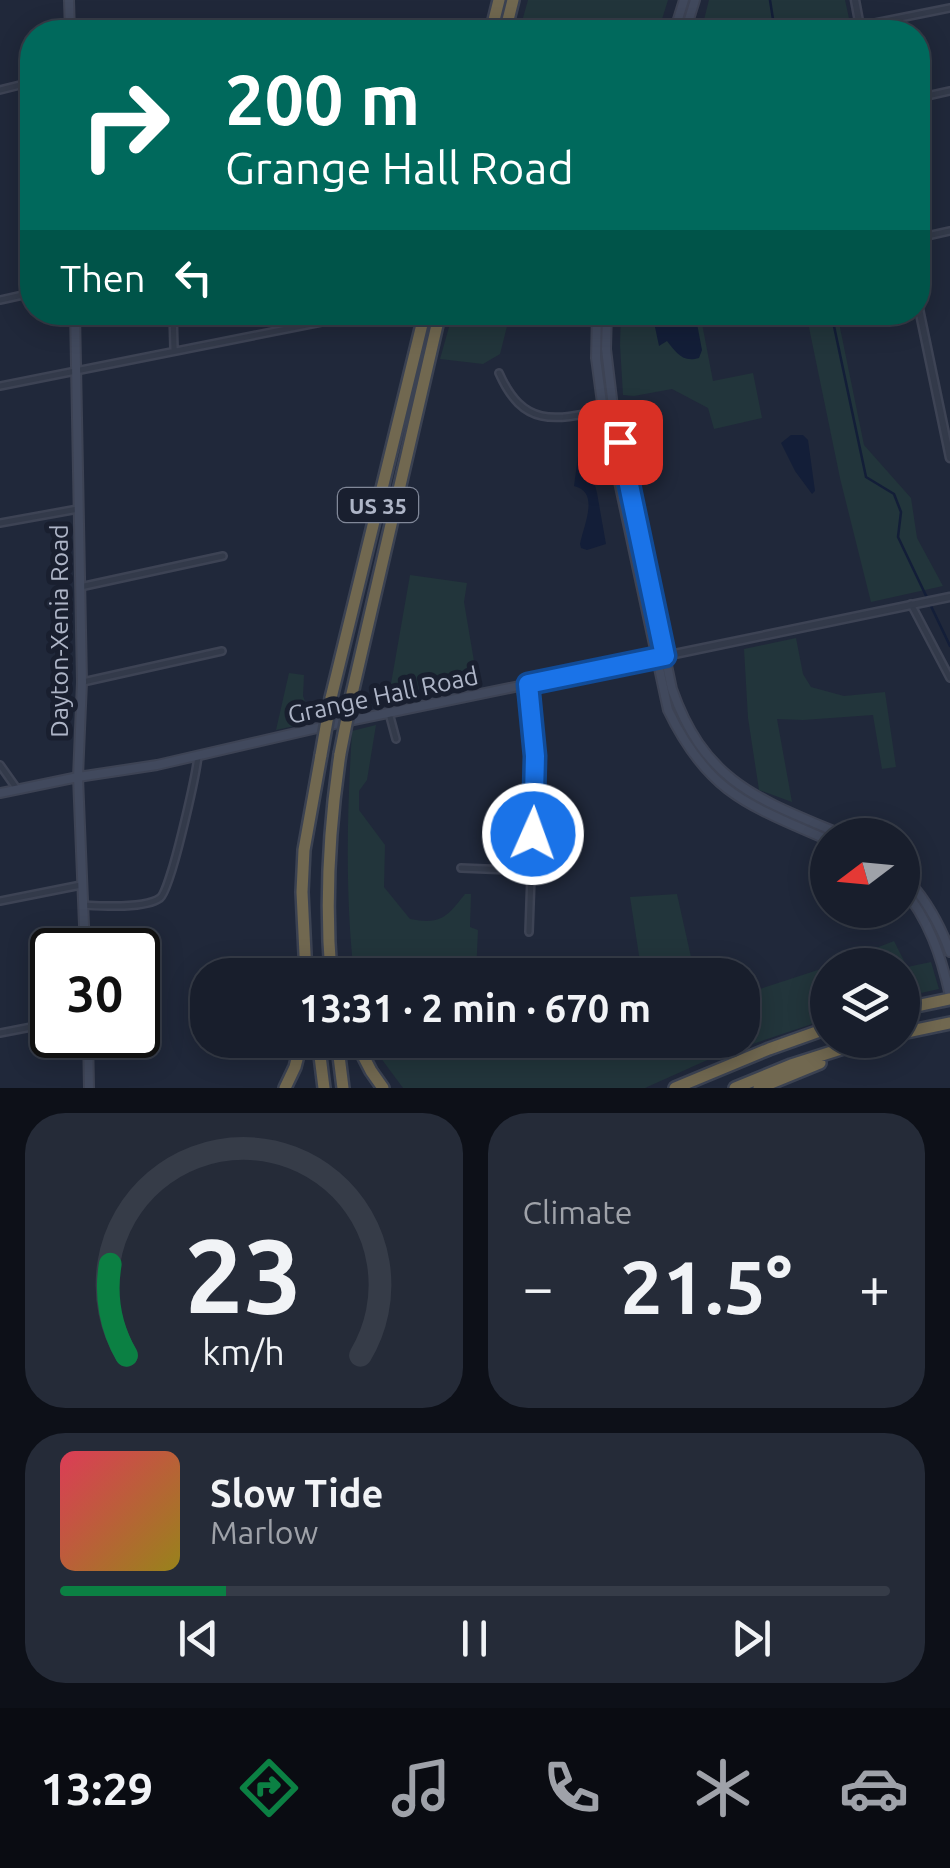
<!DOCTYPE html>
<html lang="en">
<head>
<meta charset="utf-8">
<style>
  :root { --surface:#181e2c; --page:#252b38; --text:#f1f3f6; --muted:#9fa2a9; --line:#363c48; --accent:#0b8043 }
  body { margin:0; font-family:Ubuntu,sans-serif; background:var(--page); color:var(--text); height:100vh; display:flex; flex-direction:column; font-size:38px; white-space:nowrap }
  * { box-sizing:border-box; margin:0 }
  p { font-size:32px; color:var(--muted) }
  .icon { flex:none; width:55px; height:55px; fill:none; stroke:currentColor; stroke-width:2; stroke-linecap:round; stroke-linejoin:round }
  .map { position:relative; height:1088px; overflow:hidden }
  .panel { display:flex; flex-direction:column; gap:25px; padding:25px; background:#0d1018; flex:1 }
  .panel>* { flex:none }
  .banner { position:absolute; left:20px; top:20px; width:910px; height:305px; border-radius:40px; box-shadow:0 5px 25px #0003,0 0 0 2px var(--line); background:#00695c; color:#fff; overflow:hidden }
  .needle { width:65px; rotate:254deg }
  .controls { position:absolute; left:810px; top:818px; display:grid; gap:20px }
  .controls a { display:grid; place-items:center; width:110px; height:110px; border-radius:50%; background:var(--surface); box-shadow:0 5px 25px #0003,0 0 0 2px var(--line); font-size:50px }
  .speed { position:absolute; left:30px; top:928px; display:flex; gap:20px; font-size:50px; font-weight:700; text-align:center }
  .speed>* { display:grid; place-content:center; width:130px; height:130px; border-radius:50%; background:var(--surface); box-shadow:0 5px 25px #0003,0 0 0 2px var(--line); line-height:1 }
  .speed .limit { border:5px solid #111; border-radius:15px; background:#fff; color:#111 }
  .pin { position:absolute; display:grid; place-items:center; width:85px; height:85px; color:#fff; margin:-42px; border-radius:20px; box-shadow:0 5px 15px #0006 }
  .me { position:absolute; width:110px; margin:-55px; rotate:2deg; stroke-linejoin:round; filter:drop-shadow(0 0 8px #0008) }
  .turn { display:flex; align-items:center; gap:35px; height:210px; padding:0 40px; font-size:45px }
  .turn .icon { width:130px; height:130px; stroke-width:2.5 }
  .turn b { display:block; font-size:70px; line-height:85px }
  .then { display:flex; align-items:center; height:95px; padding:0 40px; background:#0003; gap:20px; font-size:38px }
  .big { font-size:75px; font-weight:700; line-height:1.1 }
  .panel .widget { flex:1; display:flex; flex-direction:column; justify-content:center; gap:15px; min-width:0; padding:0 35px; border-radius:40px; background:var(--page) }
  .panel .dial { align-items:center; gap:0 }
  .dial svg { height:260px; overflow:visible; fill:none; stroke:var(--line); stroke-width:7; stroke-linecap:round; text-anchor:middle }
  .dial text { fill:var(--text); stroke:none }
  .song { display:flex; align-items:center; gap:30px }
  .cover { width:120px; height:120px; border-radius:15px; background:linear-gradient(135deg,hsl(350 70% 55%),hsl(50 70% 35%)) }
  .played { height:10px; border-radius:5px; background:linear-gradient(90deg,var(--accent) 20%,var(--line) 20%) }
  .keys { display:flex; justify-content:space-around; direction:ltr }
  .heat { display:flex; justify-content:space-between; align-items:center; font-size:55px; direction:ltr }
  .panel .tiles { flex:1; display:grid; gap:25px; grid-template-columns:1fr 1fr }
  .widget:last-child { grid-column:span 2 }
  .trip { position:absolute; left:190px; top:958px; width:570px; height:100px; border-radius:40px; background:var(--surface); box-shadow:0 5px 25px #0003,0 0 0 2px var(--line); font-weight:700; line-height:100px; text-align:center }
  .dock { display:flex; height:160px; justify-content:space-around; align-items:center; background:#0a0c12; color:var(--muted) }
  .dock .icon { width:70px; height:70px }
  .dock .on { color:var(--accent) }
  .dock b { font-size:45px; color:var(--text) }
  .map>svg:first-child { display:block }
  .green { fill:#22353b }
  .water { fill:#131e38 }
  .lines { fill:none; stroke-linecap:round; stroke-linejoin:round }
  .stream { stroke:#131e38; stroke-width:2.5 }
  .minor-casing { stroke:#3d4354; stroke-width:10 }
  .tertiary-casing { stroke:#3d4354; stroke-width:11 }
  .secondary-casing { stroke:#3d4354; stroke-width:12 }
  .motorway-casing { stroke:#3b4252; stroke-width:16 }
  .minor { stroke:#333a4a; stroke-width:5 }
  .tertiary { stroke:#333a4a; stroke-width:6 }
  .secondary { stroke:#41495d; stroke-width:8 }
  .motorway { stroke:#716850; stroke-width:11 }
  .motorway-bridge-casing { stroke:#3b4252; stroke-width:16; stroke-linecap:butt }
  .motorway-bridge { stroke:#716850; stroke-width:11 }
  .route-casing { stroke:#114b97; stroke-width:25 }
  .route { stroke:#1a73e8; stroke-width:18 }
  .labels { text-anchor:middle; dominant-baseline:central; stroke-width:10; stroke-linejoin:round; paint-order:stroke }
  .shield { fill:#191f2f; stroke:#818899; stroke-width:2.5 }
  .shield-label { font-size:22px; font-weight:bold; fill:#aeb5c7 }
  .street-label { font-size:25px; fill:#aeb5c7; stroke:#191f2f }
</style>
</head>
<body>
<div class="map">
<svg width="950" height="1088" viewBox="0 0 950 1088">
  <rect width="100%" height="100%" fill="#20283a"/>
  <path class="green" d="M528 0H668L658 32H519Z
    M709 0H845L852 32H701Z
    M453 313V312L521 313 507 326 500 354 483 364 440 359Z
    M621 313H700L713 381 753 373 762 418 714 429 708 408 672 389 634 396 623 395 620 345Z
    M806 313H837L864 445 911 498 917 538 943 586 871 602 840 478Z
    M410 575 467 583 464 602 477 679 389 695Z
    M796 638 803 674 811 687 844 696 885 692 896 767 882 769 873 715 803 720 777 719 792 802 759 790 748 718 744 649Z
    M289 673 304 675 303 696 313 722 276 730Z
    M376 725 367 780 359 791V810L385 845 384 887 410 919C441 925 447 917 465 894H471L470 927 478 930 476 975H354C345 893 347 813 352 731Z
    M677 894 695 975H642L630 897Z
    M894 941 907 967 931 962 939 989 903 997 902 965H833Z
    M827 967V1019L714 1057 645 1088H403L372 1046 370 1040H742L743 991 760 989Z"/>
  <path class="water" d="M652 313H695L702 350 699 358C682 363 676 352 667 341L659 346Z
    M791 435H803L808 440 815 491 812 494 795 471 781 443Z
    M582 449H586L597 493 606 544 587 550 581 548 580 544C584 524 600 492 574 486L578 456Z"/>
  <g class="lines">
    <path class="stream" d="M770 0 775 32
      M831 312 866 477 894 494 901 512 898 537 950 646"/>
    <g class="minor-casing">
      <path id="minor" d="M860 26 950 8
        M0 90 32 82
        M918 98 950 91
        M918 238 950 231
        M0 300 32 293
        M173 312 174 349
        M499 373C523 427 553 421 604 410
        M0 386 362 314
        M0 523 78 509
        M80 587 223 556
        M911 604 950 678
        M83 682 222 651
        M528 684 535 764 529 932
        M520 687 529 725
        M389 713 396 739
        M0 765 17 789
        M461 868 531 871
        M0 901 81 885
        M83 905C101 906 145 909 160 898 171 890 196 775 198 756
        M0 1033 52 1023"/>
    </g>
    <g class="tertiary-casing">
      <path id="tertiary" d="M855 0 861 32
        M918 304 950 458
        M665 656 950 597"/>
    </g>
    <g class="secondary-casing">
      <path id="secondary" d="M69 0 70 32
        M674 32 684 0
        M685 32 695 0
        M75 312 82 682 78 777 85 950
        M597 312 596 358 602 403 668 710C708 793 748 805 828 840
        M607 312 606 349 613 407 672 689C705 783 758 799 843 835
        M0 793 78 777 157 765 339 723 665 656
        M902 874C925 897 939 922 950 952
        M902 887C929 920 941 955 950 996
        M88 1035 89 1088"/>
    </g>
    <g class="motorway-casing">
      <path id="motorway" d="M491 32 499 0
        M505 32 513 0
        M331 698 425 312
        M351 698 440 312
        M306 975 302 892 304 850 321 755
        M331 975C325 901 329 828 340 754
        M902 1009 950 999
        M902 1033 950 1023
        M318 1040 324 1088
        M337 1040 343 1088
        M355 1040 371 1071 383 1088
        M285 1088 295 1067 302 1040
        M675 1088 769 1049 828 1028
        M735 1088 791 1065 869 1040
        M759 1088 820 1063"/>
    </g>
    <use href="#minor" class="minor"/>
    <use href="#tertiary" class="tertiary"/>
    <use href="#secondary" class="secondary"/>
    <use href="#motorway" class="motorway"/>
    <g class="motorway-bridge-casing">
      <path id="motorway-bridge" d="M340 754 351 698
        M321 755 331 698"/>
    </g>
    <use href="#motorway-bridge" class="motorway-bridge"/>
  </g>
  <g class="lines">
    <g class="route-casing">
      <path id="route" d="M533 834 535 756 528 684 665 656 620 442"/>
    </g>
    <use href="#route" class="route"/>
  </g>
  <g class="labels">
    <rect class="shield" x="338" y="488" width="80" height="34" rx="8"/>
    <g class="shield-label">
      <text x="378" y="505">US 35</text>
    </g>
    <g class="street-label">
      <text transform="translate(59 631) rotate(-90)">Dayton-Xenia Road</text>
      <text transform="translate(383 695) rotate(-12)">Grange Hall Road</text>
    </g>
  </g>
</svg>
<div class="controls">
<a><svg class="needle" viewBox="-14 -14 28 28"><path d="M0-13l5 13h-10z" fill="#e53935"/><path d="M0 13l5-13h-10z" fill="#9fa2a9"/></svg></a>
<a><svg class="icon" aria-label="layers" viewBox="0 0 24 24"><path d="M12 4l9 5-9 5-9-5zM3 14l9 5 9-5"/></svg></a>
</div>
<div class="speed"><div class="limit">30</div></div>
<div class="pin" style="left:620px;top:442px;background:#d93025"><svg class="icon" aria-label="arrive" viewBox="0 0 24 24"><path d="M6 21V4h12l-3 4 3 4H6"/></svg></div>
<svg class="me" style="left:533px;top:834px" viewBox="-20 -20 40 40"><circle r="17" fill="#1a73e8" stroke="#fff" stroke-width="3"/><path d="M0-11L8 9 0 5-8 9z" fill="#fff"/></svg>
<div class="trip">13:31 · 2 min · 670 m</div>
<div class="banner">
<div class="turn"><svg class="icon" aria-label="right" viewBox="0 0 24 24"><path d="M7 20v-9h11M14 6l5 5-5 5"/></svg><div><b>200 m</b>Grange Hall Road</div></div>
<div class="then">Then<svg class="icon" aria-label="left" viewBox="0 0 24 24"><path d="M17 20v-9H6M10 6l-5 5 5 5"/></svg></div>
</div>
</div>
<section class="panel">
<div class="tiles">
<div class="widget dial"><svg viewBox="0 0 100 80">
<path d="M14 69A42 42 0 1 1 86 69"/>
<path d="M14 69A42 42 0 0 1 9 41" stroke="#0b8043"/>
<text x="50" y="56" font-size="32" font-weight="700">23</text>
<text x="50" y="72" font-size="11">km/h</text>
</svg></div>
<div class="widget"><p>Climate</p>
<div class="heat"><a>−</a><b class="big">21.5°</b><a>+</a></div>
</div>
<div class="widget">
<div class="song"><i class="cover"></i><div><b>Slow Tide</b><p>Marlow</p></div></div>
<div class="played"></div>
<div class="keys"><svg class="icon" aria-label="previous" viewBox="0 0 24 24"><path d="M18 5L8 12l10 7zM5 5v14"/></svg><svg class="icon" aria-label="pause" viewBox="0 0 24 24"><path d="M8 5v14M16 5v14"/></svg><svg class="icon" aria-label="next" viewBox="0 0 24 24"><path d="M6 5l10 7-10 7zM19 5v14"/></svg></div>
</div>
</div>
</section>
<nav class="dock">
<b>13:29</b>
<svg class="icon on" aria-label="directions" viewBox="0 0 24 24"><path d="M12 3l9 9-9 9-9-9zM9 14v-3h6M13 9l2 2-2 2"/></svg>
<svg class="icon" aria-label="music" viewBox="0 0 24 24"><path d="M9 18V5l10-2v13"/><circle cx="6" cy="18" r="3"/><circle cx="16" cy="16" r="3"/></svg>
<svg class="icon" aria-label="phone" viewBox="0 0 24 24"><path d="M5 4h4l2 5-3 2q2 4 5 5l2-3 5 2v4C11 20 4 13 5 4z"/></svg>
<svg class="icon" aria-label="climate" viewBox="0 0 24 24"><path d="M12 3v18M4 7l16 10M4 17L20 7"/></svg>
<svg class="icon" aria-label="car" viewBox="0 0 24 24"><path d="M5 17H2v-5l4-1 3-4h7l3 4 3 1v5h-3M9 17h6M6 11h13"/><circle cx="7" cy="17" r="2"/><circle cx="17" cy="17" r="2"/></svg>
</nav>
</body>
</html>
